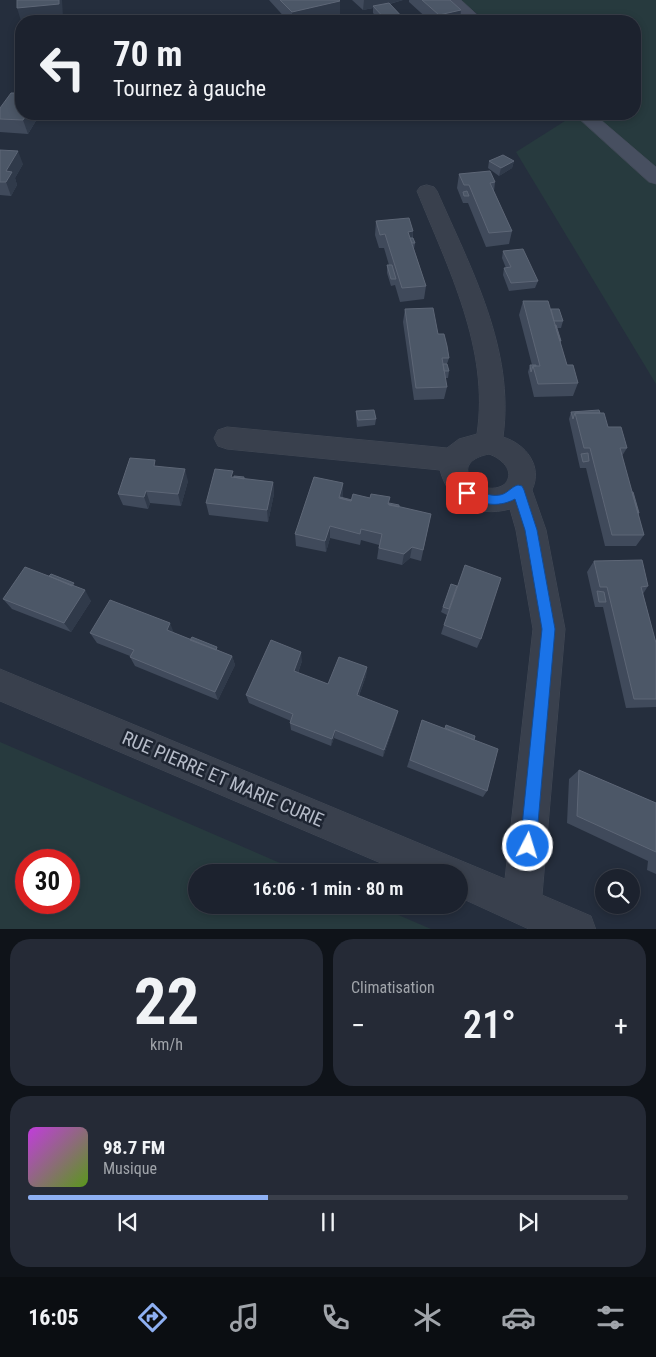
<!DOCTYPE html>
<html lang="fr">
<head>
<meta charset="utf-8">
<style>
  :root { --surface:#1c222e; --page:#252a36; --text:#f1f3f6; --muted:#a0a4aa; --line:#3a3f4a; --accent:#8eb0f3 }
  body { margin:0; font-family:"Roboto Condensed",sans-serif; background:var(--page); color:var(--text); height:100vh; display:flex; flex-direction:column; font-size:19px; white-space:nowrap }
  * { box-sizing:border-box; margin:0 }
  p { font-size:16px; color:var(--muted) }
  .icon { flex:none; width:28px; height:28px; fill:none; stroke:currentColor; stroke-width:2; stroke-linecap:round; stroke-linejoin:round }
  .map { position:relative; height:929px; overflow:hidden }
  .drawer { display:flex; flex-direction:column; gap:10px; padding:10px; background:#0f1319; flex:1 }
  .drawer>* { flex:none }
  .guide { position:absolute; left:15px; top:15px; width:626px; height:105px; border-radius:20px; box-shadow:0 2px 8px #0003,0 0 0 1px var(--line); background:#1c222e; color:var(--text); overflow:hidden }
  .buttons { position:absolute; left:595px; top:869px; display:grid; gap:10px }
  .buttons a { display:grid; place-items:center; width:45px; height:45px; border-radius:50%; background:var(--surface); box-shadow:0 2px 8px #0003,0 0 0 1px var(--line); font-size:25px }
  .speed { position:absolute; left:15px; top:849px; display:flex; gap:10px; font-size:25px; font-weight:700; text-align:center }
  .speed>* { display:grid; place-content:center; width:65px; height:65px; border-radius:50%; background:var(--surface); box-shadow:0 2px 8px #0003,0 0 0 1px var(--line); line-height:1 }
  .speed .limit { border:8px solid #d22; background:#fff; color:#111 }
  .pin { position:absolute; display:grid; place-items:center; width:42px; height:42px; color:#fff; margin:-21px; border-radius:10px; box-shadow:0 2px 8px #0006 }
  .me { position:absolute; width:55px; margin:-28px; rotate:5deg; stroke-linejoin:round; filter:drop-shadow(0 0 4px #0008) }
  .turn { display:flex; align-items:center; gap:18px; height:105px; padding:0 15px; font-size:22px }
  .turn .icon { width:65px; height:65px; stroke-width:2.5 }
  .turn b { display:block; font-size:35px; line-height:42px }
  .big { font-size:38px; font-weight:600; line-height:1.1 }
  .drawer .card { flex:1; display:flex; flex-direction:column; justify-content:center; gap:8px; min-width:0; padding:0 18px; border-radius:20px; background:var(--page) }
  .drawer .dial { align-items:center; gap:0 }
  .dial b { font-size:65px; line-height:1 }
  .song { display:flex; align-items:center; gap:15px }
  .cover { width:60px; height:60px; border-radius:8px; background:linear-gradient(135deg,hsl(290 70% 55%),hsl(90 70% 35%)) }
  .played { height:5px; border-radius:2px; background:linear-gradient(90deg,var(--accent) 40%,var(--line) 40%) }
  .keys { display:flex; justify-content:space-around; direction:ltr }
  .heat { display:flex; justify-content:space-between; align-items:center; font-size:28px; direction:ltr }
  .drawer .tiles { flex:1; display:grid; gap:10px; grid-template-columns:1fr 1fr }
  .card:last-child { grid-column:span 2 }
  .trip { position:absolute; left:188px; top:864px; width:280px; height:50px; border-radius:25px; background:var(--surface); box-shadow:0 2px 8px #0003,0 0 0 1px var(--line); font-weight:600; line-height:50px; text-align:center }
  .tab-bar { display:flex; height:80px; justify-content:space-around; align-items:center; background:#0b0e12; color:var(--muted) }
  .tab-bar .icon { width:35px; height:35px }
  .tab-bar .active { color:var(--accent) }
  .tab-bar b { font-size:22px; color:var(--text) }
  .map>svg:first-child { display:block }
  .green { fill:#273a3e; fill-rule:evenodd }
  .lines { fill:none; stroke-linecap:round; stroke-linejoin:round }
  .minor-casing { stroke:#424956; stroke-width:1 }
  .secondary-casing { stroke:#424956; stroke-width:1 }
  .minor { fill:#39404d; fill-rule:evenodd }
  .secondary { fill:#474f60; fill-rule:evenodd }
  .wall { fill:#404a5b }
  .shaded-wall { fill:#303a4a }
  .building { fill:#4c5767; stroke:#5d6676 }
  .route { fill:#1a73e8; stroke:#114b97 }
  .labels { text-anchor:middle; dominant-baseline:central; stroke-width:5; stroke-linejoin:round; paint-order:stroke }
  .near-street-label { font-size:19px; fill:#b5bbc8; stroke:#1e2532 }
</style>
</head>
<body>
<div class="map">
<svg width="656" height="930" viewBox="0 0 656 930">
  <rect width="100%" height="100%" fill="#252e3d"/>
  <path class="green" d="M460 0H656V384L516 152 576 114H635V21H486Z
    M0 742 301 872H196V905H375L431 929H0ZM26 860H69V902H26Z"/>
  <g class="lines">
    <g class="minor-casing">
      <path id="minor" d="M427 185 434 187 437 191C471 269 515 349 503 437 526 444 543 466 532 490L546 530 565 629 542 895 591 916 596 930H531L459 897V872H402L0 701V669L505 879 533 629 516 530 510 509C476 518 449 504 440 470L227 449 218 446 214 438 218 430 227 427 447 448 459 439 477 434C490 349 448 268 417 191L420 187ZM489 454C501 458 516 471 505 484 482 501 443 463 489 454Z"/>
    </g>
    <g class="secondary-casing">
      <path id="secondary" d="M443 0H461L484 21H466Z
        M574 114H594L656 167V184L649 182Z"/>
    </g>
    <use href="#minor" class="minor"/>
    <use href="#secondary" class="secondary"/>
  </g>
  <path class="wall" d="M269 0H339L340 14 310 21H288Z
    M352 0H403L390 4 406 21H380L373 13V8L363 10Z
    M409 0H450L460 21H430L409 2Z
    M0 108 21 114H40L28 134 0 132Z
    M0 150 23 164 15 178 17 185 11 196 0 195Z
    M489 161H514L512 168 499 176 488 168Z
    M459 174 495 182 494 191 512 231 509 244 486 247 468 203H463L457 188Z
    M376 221 413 231V238L415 243 414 249 426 286 424 299 400 302 395 285 391 286 387 273V265H389L384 248H379L375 235Z
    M503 251 538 281 535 288 509 291 503 275 504 268H506L502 258Z
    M523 301 551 309 563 321 561 328H557L561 341 560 343 567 365 578 383 573 396 534 397 528 372 530 365H532L519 315Z
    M405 309 438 334 449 358 447 364 449 371 448 378H445L447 387 444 399 414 400 403 322Z
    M356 411 376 419 375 425 357 427 356 418Z
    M571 412 600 413 608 427 627 448 622 456 632 492 639 513 638 515 644 535 636 546H605L586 468H580L569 419Z
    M157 466 188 481 181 506 150 503 148 509 123 505 118 494Z
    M234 476 244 479 273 482 274 494 268 522 209 515 206 503Z
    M343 495 342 498 352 500 389 503 399 507 431 514 421 561 410 558 402 565 377 559 379 545 361 540 360 545 330 538 326 552 296 546 295 534Z
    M594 561 648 586 643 594 655 640H656V707L626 708 603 607H595L587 572Z
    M451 584 481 639 477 648 441 634 447 615 441 612Z
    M76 587 91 601 71 632 12 609 3 599Z
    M90 633H174L232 656 235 665 218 700 135 666 130 657V656L97 643Z
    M302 661 298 673 328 684 367 667 366 676 359 696 396 719 383 757 334 738 331 746 291 730 290 723 291 721 249 703 246 695Z
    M422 720 474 740 487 791 483 797 407 767Z
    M579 770 656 803V874L647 870 648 861 567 823 569 779Z"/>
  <path class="shaded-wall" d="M59 0H62L63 17 21 21 17 8Z
    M364 0H403L374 8 373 6V8L363 10Z
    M340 1V14L310 21H292V12Z
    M461 10 460 21H438L439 15Z
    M27 114H40L28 134 23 120Z
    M18 151 23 164 15 178 17 185 11 196 6 182V171Z
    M514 161 512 168 499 176 501 168Z
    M413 231 412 243 408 232Z
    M185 469 188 481 181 506 178 494Z
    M273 482 274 494 268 522 267 510Z
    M343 483V495L340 504 339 498Z
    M146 491 150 503 148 509 144 497Z
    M330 526V538L326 552 325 541Z
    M412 547 410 558 402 565 404 554Z
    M85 590 91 601 71 632 64 623Z
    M170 623 174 633 171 640 167 630Z
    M301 652 302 661 295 680 294 671Z
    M232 656 235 665 218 700 215 692Z
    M367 667 366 676 356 703 357 695Z
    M398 711 396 719 383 757 384 750Z
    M335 730 334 738 331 746 332 739Z"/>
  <path class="building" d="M17 0H59V4L17 8Z
    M280 0H339L340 1 292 12Z
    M422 0H450L461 10 439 15Z
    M389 3 406 21H387L373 6Z
    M11 93H21V114H27L23 120 0 119V108Z
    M0 150 18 151 6 171 12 172 6 182H0Z
    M503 155 514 161 501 168 489 161Z
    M490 171 495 182 490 183 512 231 489 233 469 185H464L459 174Z
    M467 191 469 196H464L463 192Z
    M409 218 413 231 408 232 426 286 402 288 385 234 380 235 376 221Z
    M410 238H413L415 243H412Z
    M523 249 538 281 511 283 504 268 511 267 503 251Z
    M387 265H392L396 279H391Z
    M523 301H548L567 365H573L578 383 538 384 533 366H540Z
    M433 308 438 334H444L447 346 449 358H442L447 387 416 388 405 309Z
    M551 309H559L563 321H554Z
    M555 325H556L561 341H560Z
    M443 364H447L449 371H444Z
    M530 365H536V366H533L531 372Z
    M374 410 376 419 358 420 356 411Z
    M599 410 600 413H575L573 419 571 412Z
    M575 413H604L608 427H621L627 448H620L644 535H612L590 448H584Z
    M588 453 589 461 583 462 581 454Z
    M130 458 155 460 154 466 185 469 178 494 146 491 144 497 118 494Z
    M215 469 233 471 231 477 273 482 267 510 206 503Z
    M234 476 244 477V479L234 477Z
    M314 477 343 483 339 498 351 501 353 494 370 498 371 494 390 497 388 504 431 514 423 550 412 547 404 554 379 548 382 534 361 529 360 534 330 526 325 541 295 534Z
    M632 492H633L639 513H638Z
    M340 497 352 500 351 501 340 498Z
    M389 503 399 505V507L389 505Z
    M642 560 648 586 641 587 656 643V699H634L607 587H600L594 561Z
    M465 565 501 578 481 639 444 625Z
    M25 567 85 590 64 623 3 599Z
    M51 574 74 583 72 586 49 576Z
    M451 584 457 586 449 609 443 607Z
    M597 591 604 592 606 602H599Z
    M110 600 170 623 167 630 232 656 215 692 130 657 134 650 90 633Z
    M192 637 217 647 216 650 190 640Z
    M271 640 301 652 294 671 328 684 339 657 367 667 357 695 398 711 384 750 335 730 332 739 290 723 293 714 246 695Z
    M422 720 498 749 487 791 410 760Z
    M446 725 475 736 474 740 445 728Z
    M579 770 656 803V852L577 816Z"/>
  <path class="route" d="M518 485 522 486 524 490 537 530 555 629 536 846 533 851 528 853 522 851 520 846 542 629 525 530 515 499C496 509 482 503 463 497L462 493 463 490C475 486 487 498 500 495 507 494 511 487 518 485Z"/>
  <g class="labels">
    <g class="near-street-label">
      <text transform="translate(223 779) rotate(23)">RUE PIERRE ET MARIE CURIE</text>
    </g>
  </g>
</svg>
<div class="buttons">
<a><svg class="icon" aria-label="search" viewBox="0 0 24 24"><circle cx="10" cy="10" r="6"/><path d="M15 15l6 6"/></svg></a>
</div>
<div class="speed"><div class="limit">30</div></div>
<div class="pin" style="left:467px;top:493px;background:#d93025"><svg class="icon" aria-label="arrive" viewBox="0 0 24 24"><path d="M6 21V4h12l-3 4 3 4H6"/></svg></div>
<svg class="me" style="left:528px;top:846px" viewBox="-20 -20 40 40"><circle r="17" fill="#1a73e8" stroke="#fff" stroke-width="3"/><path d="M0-11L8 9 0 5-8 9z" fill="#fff"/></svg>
<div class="trip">16:06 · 1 min · 80 m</div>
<div class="guide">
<div class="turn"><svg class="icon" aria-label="left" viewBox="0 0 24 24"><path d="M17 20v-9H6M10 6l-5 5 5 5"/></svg><div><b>70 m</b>Tournez à gauche</div></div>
</div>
</div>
<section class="drawer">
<div class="tiles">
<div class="card dial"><b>22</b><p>km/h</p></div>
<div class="card"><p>Climatisation</p>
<div class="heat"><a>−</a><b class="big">21°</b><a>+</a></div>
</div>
<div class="card">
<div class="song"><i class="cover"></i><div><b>98.7 FM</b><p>Musique</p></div></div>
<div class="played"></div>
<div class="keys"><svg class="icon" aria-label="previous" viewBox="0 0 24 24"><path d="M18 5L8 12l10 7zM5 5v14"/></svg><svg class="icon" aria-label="pause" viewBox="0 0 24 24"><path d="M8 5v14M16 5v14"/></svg><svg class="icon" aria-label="next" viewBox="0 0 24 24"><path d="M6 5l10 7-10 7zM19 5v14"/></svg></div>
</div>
</div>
</section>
<nav class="tab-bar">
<b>16:05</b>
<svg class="icon active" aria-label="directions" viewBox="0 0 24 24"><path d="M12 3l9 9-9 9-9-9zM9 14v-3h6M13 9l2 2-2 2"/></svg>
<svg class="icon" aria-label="music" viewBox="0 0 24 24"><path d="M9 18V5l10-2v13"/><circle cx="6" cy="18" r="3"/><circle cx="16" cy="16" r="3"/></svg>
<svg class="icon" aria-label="phone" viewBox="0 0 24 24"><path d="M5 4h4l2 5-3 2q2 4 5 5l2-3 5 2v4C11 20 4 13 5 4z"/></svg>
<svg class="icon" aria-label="climate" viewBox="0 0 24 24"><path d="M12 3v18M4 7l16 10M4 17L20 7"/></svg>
<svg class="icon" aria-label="car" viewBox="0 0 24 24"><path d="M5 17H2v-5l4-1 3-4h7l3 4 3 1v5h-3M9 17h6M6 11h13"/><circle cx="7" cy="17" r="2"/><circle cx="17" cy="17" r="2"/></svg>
<svg class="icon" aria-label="filters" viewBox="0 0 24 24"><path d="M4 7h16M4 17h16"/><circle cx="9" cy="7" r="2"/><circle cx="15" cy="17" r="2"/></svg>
</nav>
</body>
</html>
